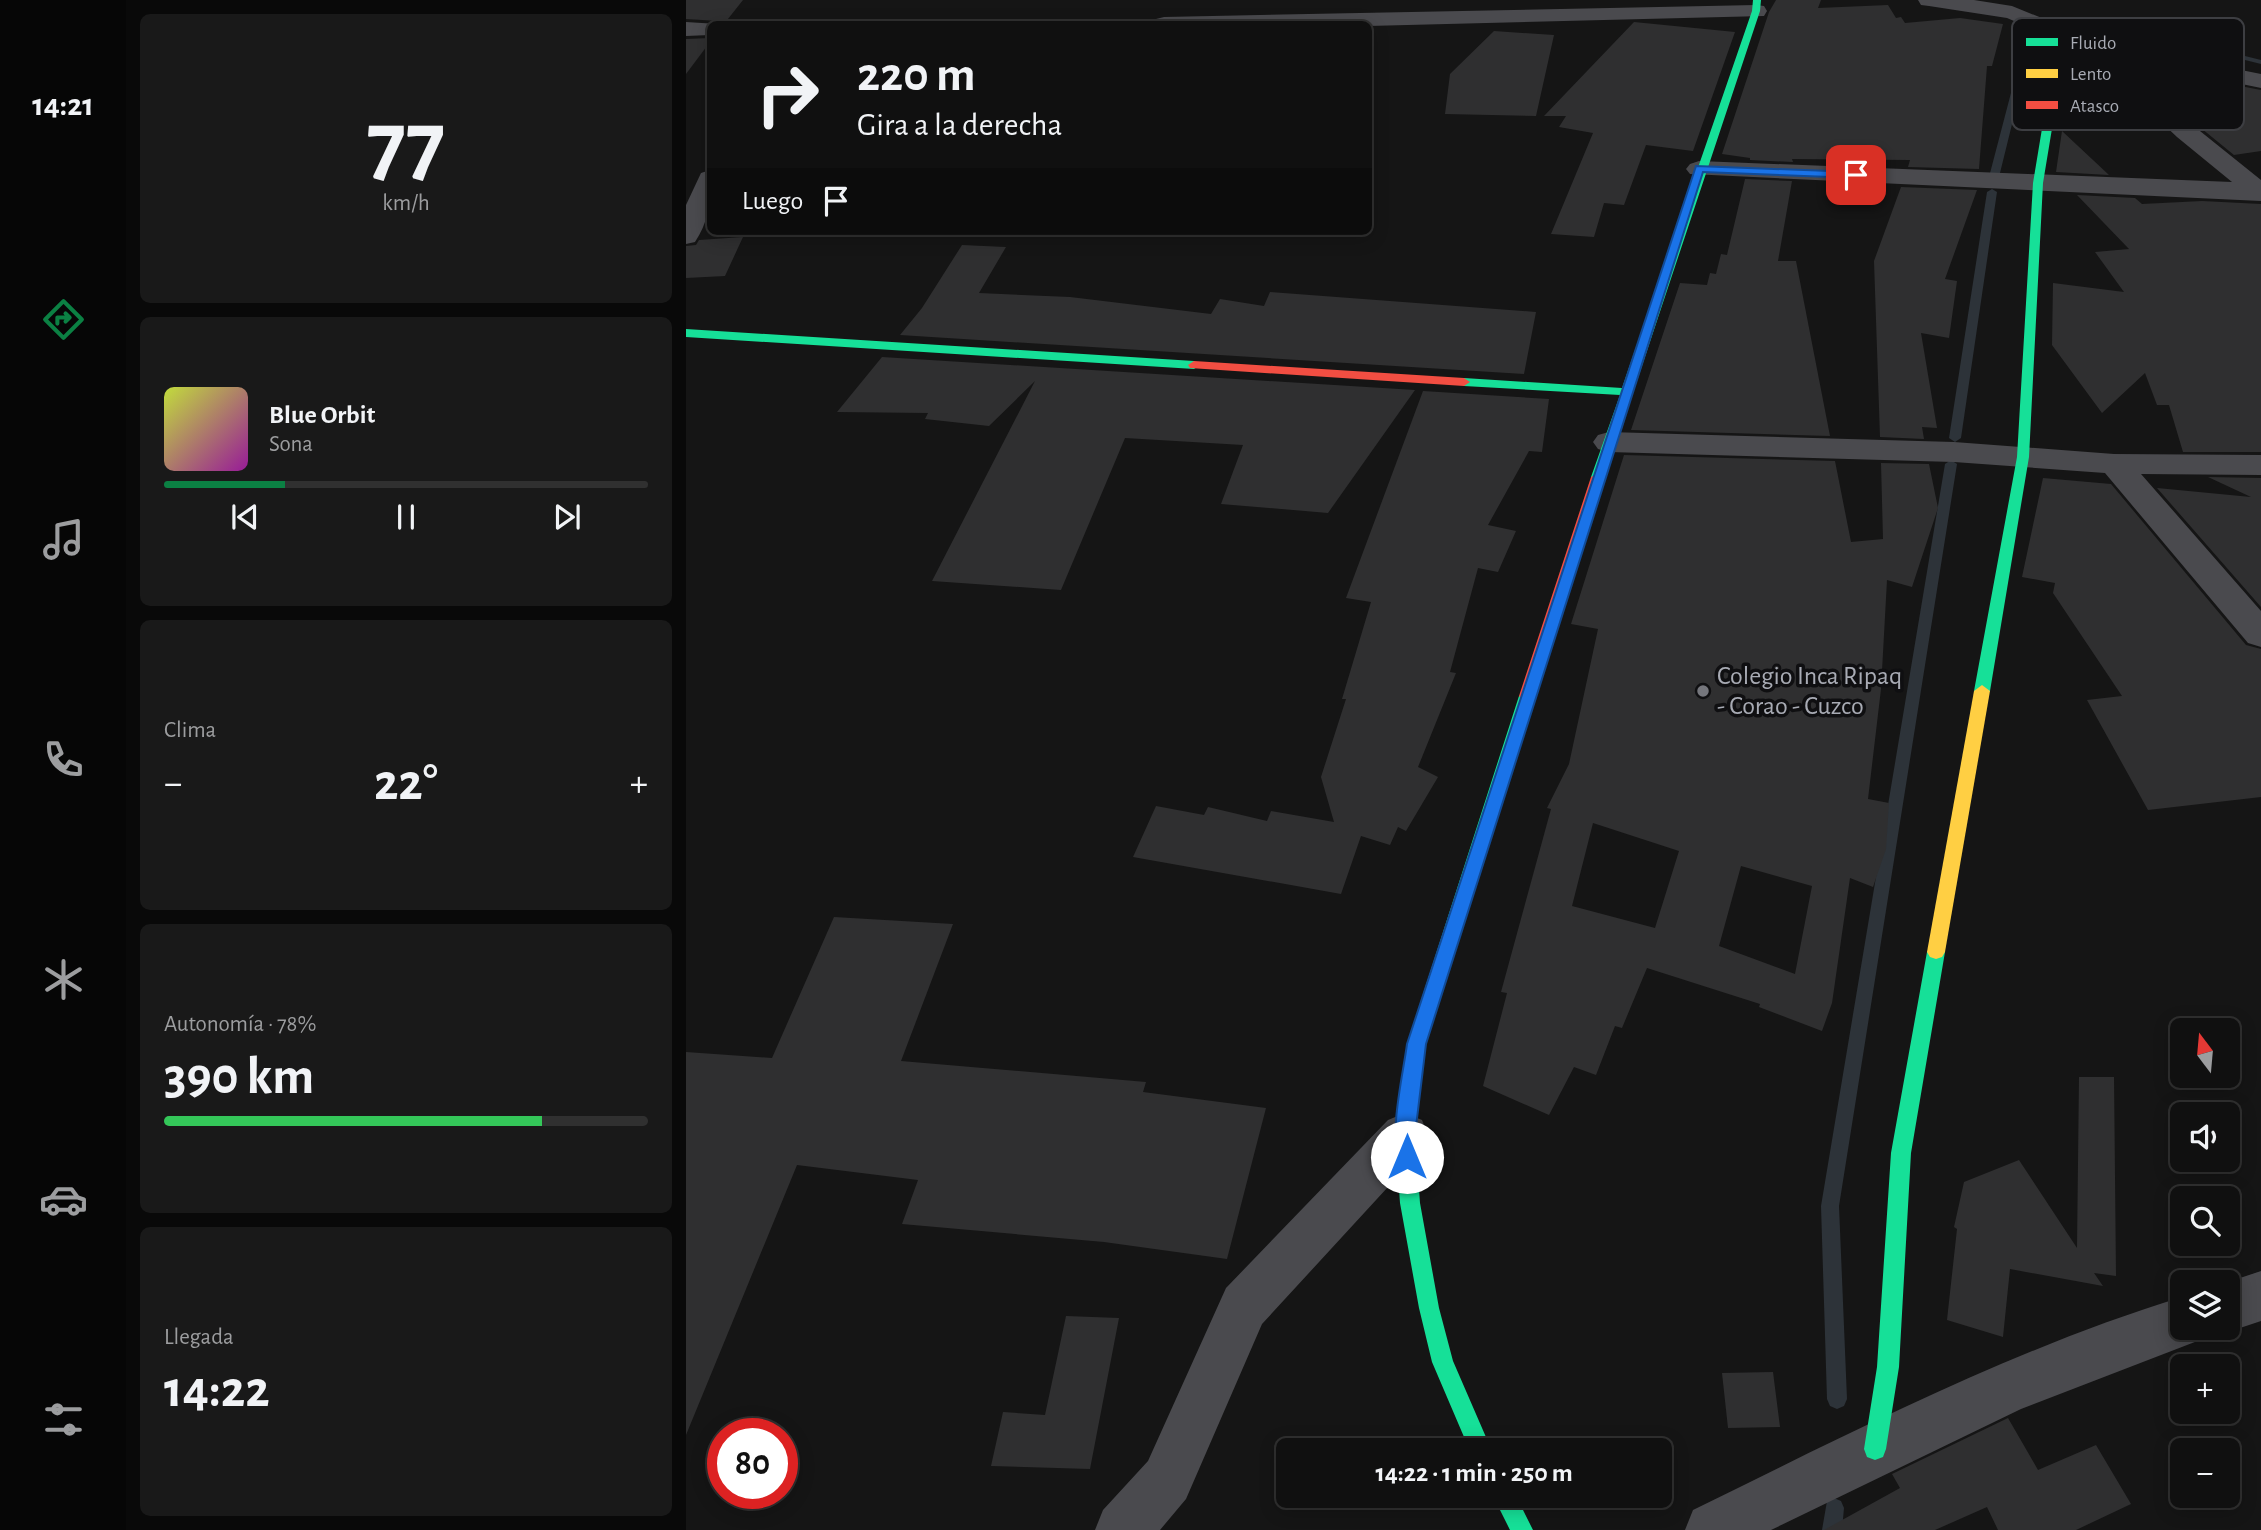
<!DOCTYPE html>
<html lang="es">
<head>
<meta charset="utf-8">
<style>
  :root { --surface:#101010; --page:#191919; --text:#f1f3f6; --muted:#9c9d9f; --line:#303030; --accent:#0b8043 }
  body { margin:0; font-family:"Alegreya Sans",sans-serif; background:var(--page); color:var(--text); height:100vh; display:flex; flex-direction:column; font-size:26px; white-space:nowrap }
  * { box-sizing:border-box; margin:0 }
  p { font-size:23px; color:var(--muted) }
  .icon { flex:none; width:38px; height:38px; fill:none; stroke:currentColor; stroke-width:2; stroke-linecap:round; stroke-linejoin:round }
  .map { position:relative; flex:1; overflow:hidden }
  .panel { display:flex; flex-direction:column; gap:14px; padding:14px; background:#090909; width:560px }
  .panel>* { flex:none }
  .top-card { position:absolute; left:21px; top:21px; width:665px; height:214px; border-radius:10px; box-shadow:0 4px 18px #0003,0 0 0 2px var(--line); background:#101010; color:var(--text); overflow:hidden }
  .needle { width:46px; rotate:344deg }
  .tools { position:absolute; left:1484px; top:1018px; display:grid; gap:14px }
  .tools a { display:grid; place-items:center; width:70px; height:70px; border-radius:10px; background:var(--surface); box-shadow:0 4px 18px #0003,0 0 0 2px var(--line); font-size:35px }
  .speed { position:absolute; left:21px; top:1418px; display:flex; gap:14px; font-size:35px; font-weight:700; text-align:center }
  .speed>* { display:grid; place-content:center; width:91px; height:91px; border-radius:50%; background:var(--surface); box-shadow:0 4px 18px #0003,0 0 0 2px var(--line); line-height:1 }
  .speed .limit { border:10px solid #d22; background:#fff; color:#111 }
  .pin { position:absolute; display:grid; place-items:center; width:60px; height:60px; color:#fff; margin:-30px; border-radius:14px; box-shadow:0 4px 10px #0006 }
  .me { position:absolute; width:77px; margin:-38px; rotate:0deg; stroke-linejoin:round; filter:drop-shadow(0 0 5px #0008) }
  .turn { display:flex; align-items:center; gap:24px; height:147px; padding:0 35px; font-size:32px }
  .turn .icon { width:91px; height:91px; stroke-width:2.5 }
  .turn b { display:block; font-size:49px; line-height:60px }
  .then { display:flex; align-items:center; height:66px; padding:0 35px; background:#0003; gap:14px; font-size:26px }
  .big { font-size:52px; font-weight:600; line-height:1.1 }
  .panel .tile { flex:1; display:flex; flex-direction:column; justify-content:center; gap:10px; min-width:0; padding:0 24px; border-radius:10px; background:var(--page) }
  .panel .dial { align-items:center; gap:0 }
  .dial b { font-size:91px; line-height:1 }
  .song { display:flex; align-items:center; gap:21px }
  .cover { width:84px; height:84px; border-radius:10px; background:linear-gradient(135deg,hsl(70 70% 55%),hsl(300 70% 35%)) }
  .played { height:7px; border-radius:4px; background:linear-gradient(90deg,var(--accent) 25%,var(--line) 25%) }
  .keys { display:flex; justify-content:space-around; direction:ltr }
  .heat { display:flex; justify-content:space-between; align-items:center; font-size:38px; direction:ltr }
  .charge { height:10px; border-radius:5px; background:linear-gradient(90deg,#34c759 78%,var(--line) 0) }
  .trip { position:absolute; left:590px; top:1438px; width:396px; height:70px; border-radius:10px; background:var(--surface); box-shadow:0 4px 18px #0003,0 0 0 2px var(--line); font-weight:600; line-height:70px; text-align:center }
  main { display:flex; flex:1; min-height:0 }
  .tab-bar { display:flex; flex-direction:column; width:126px; justify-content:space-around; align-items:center; background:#060606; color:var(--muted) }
  .tab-bar .icon { width:49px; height:49px }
  .tab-bar .active { color:var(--accent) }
  .tab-bar b { font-size:32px; color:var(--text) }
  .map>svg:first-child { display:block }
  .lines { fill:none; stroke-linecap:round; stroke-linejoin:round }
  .stream { fill:#2d3339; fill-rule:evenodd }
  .building { fill:#2f2f30; fill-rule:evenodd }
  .street { fill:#4a4a4e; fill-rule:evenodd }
  .fast { fill:#16e098; fill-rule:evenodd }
  .slow { fill:#ffcf43; fill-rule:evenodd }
  .jam { fill:#f24e42; fill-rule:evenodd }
  .route { fill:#1a73e8; stroke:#114b97; stroke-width:2 }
  .poi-dot { fill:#75767c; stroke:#0f0f11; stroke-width:2.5 }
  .labels { text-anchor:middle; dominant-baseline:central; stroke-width:7; stroke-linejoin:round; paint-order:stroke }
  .poi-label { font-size:26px; fill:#a8abb4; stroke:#0f0f11; text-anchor:start }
  .key { fill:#0f0f11; stroke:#3d3e42; stroke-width:2 }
  .key-label { font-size:19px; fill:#a8abb4 }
</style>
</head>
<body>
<main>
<nav class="tab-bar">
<b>14:21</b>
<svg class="icon active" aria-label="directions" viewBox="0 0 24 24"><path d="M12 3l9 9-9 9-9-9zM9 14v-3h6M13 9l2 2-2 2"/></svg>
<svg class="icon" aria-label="music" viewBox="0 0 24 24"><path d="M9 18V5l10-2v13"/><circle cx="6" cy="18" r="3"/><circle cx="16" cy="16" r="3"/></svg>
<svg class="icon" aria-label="phone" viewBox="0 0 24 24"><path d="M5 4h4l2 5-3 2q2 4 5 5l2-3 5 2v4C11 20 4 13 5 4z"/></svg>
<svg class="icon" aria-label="climate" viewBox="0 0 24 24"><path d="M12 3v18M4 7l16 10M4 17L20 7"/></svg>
<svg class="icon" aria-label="car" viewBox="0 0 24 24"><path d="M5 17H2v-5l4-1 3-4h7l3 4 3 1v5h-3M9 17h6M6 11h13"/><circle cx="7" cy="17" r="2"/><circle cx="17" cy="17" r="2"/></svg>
<svg class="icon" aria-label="filters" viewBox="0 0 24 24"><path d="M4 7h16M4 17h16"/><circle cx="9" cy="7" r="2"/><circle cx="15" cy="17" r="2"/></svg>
</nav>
<section class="panel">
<div class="tile dial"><b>77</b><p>km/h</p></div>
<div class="tile">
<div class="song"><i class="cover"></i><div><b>Blue Orbit</b><p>Sona</p></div></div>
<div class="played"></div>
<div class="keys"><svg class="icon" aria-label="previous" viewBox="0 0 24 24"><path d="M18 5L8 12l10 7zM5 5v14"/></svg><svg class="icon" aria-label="pause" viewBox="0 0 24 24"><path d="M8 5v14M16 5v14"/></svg><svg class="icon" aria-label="next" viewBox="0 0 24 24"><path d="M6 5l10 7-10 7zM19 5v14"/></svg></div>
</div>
<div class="tile"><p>Clima</p>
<div class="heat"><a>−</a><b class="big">22°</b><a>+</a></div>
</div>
<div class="tile"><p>Autonomía · 78%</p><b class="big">390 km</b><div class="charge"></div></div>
<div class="tile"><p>Llegada</p><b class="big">14:22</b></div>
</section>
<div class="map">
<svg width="1575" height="1530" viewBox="0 0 1575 1530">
  <rect width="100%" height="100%" fill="#151515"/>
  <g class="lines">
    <path class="stream" d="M1463 32 1575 60V64L1463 36 1412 38 1408 36 1412 34Z
      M1341 45 1345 47 1313 177 1305 179 1303 177 1337 47Z
      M1306 189 1311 192 1275 438 1269 442 1263 438 1301 192Z
      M1265 460 1271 464 1153 1206 1161 1399 1158 1406 1151 1409 1144 1406 1141 1399 1135 1206 1259 464Z
      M1148 1498 1155 1501 1158 1508 1156 1530H1136L1141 1501Z"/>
  </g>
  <path class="building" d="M0 0H57L38 24 32 21 0 19Z
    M1090 0H1135L1132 8 1202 5 1210 18 1215 17 1219 23 1274 18 1317 24 1306 66H1301L1293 169 1222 167 1224 160 1106 159 1107 162 1064 160V158L1036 154 1083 12Z
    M948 22 1049 32 1007 151 960 145 938 205 918 203 908 237 865 234 907 133 873 127 880 116H858Z
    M808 31 868 35 850 116 759 114 764 74Z
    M24 38V42L0 74V39Z
    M1523 80 1575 90V151L1548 155 1510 124Z
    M1376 131 1423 175 1370 172Z
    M1059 179 1106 181 1092 261H1110L1144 436 945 430 994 283 1021 285 1024 273 1030 274 1035 254 1041 255Z
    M1215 187 1291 190 1259 279 1271 281 1263 338 1235 333 1251 428 1236 427 1238 439 1194 437 1188 261Z
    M1391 195 1449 198 1456 204 1516 201 1575 204V452H1497L1483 405H1471L1459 373 1416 413 1366 345 1367 283 1438 292 1409 252 1443 249Z
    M57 237 39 276 0 278V246L10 245 13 240Z
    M276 245 320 247 293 293 384 297 525 314 534 299 578 306 584 292 850 312 838 374 214 335 236 308Z
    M196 357 729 390 642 513 535 504 557 445 439 438 375 590 246 581 349 381 303 426 239 419 242 413 151 412Z
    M737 391 863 399 856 452 843 451 802 525 830 531 812 572 792 568 764 672 770 673 732 767 752 777 720 831 712 827 704 845 675 836 655 894 447 857 470 806 518 815 522 807 581 821 585 811 648 822 635 777 660 699H656L685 602 660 598Z
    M938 455 1149 461 1165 542 1197 539 1195 463 1243 464 1252 508 1226 587 1201 580 1195 689 1182 799 1203 803 1200 849 1187 887 1164 878 1146 1003 1136 1031 1073 1007 1074 1004 961 968 936 1028 929 1026 910 1075 888 1067 863 1115 797 1086 821 993 815 992 865 809 861 808 883 764 912 629 885 624ZM907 823 993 851 969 928 886 906ZM1055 866 1126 886 1109 974 1033 946Z
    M1522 477 1575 478V607L1471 488 1565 497Z
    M1357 478 1425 484 1560 645 1575 649V797L1462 810 1401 700 1436 696 1367 593 1369 583 1336 577Z
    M148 917 267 924 215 1061 460 1082 457 1092 580 1108 541 1259 418 1242 216 1224 232 1180 111 1165 0 1435V1052L86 1058Z
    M1393 1077H1428L1430 1276 1408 1273 1417 1286 1324 1269 1317 1337 1261 1320 1271 1229 1268 1227 1278 1182 1333 1160 1391 1248Z
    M380 1316 433 1318 404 1469 305 1466 317 1412 359 1415Z
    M1087 1372 1094 1427 1042 1428 1036 1373Z
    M1322 1418 1352 1470 1410 1445 1445 1504 1390 1530H1312L1301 1507 1249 1530H1138L1214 1488 1206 1474Z"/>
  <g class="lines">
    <path class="street" d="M1232 0H1288L1326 6 1415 42 1575 74V88L1435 59 1509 127 1575 180V201L1004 174 1000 169 1004 164 1013 161 1546 182 1491 137 1401 52 1321 18 1243 6 1235 5Z
      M1070 5 1078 6 1081 11 1078 16 682 26 467 24 470 19 478 17Z
      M0 22 32 24H24V35L0 36Z
      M24 170C26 195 24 220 9 242L0 244V205L15 173Z
      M923 432 1268 442 1428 454 1575 455V475L1455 474 1575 611V647L1562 643 1419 473 1268 462 923 452 912 449 907 442 912 435Z
      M719 1113 736 1120 742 1135 736 1150 576 1324 500 1499 474 1530H409L417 1510 462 1461 540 1288 702 1120Z
      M1575 1271V1321L1542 1332 1532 1328H1542V1283H1539Z
      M1496 1297V1328H1519L1514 1340 1335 1409 1085 1530H999L1007 1510C1166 1432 1327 1349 1496 1297Z"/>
    <path class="fast" d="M1067 0H1075L1074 11 919 477 917 480H907L905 477 934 395 778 386 772 382 778 378 936 388 1066 11Z
      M1377 29 1382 32 1357 183 1343 457 1304 691 1296 697 1288 691 1331 457 1347 183 1372 32Z
      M0 329 508 361 514 365 508 369 0 337Z
      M841 690 849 696 739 1044 729 1135 734 1203 753 1308 767 1361 806 1451H784L746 1362 733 1308 714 1203 709 1135 721 1044 833 696Z
      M1250 945 1256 947 1259 952 1225 1153 1213 1367 1200 1449 1197 1457 1189 1460 1181 1457 1178 1449 1191 1367 1205 1153 1241 952 1244 947Z
      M807 1496H830L847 1530H824Z"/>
    <path class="slow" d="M1296 685 1304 691 1259 952 1256 957 1250 959 1244 957 1241 952 1288 691Z"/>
    <path class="jam" d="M508 361 778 378 784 382 778 386 504 368 502 365Z
      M912 473 919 477 849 696 841 702 836 700 833 696 905 477Z"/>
  </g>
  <path class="route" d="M1010 166 1170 172 1175 175 1170 178 1017 172 740 1044 729 1135 731 1157 728 1164 721 1166 714 1164C702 1136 717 1075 721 1044Z"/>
  <circle class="poi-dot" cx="1017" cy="691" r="7"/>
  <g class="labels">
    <g class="poi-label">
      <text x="1031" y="676">Colegio Inca Ripaq<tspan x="1031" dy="30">- Corao - Cuzco</tspan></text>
    </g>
  </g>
  <rect x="1326" y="18" width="232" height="112" rx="10" class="key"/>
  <rect x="1340" y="38" width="32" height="8" fill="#16e098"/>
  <rect x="1340" y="69" width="32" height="9" fill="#ffcf43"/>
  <rect x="1340" y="101" width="32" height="8" fill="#f24e42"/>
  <g class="key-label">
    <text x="1384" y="49">Fluido</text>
    <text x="1384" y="80">Lento</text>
    <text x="1384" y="112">Atasco</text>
  </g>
</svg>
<div class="tools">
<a><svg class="needle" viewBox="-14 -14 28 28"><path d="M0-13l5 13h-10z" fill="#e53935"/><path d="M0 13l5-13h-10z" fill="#9c9d9f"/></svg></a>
<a><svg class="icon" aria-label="sound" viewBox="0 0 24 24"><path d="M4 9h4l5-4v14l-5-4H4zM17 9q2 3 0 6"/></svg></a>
<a><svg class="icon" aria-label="search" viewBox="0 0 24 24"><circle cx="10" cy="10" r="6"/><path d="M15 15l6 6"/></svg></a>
<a><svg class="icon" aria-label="layers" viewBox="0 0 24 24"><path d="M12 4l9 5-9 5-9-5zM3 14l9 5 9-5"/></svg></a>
<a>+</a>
<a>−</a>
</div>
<div class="speed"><div class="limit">80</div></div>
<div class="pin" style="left:1170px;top:175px;background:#d93025"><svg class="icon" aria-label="arrive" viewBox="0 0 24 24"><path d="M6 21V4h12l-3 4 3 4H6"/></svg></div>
<svg class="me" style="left:721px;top:1157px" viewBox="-20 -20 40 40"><circle r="19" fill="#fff"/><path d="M0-13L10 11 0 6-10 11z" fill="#1a73e8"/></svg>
<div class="trip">14:22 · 1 min · 250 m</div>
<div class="top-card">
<div class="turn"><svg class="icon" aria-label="right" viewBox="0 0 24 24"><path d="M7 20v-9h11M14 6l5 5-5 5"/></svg><div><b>220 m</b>Gira a la derecha</div></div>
<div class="then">Luego<svg class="icon" aria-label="arrive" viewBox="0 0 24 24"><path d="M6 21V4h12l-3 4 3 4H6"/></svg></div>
</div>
</div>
</main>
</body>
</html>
